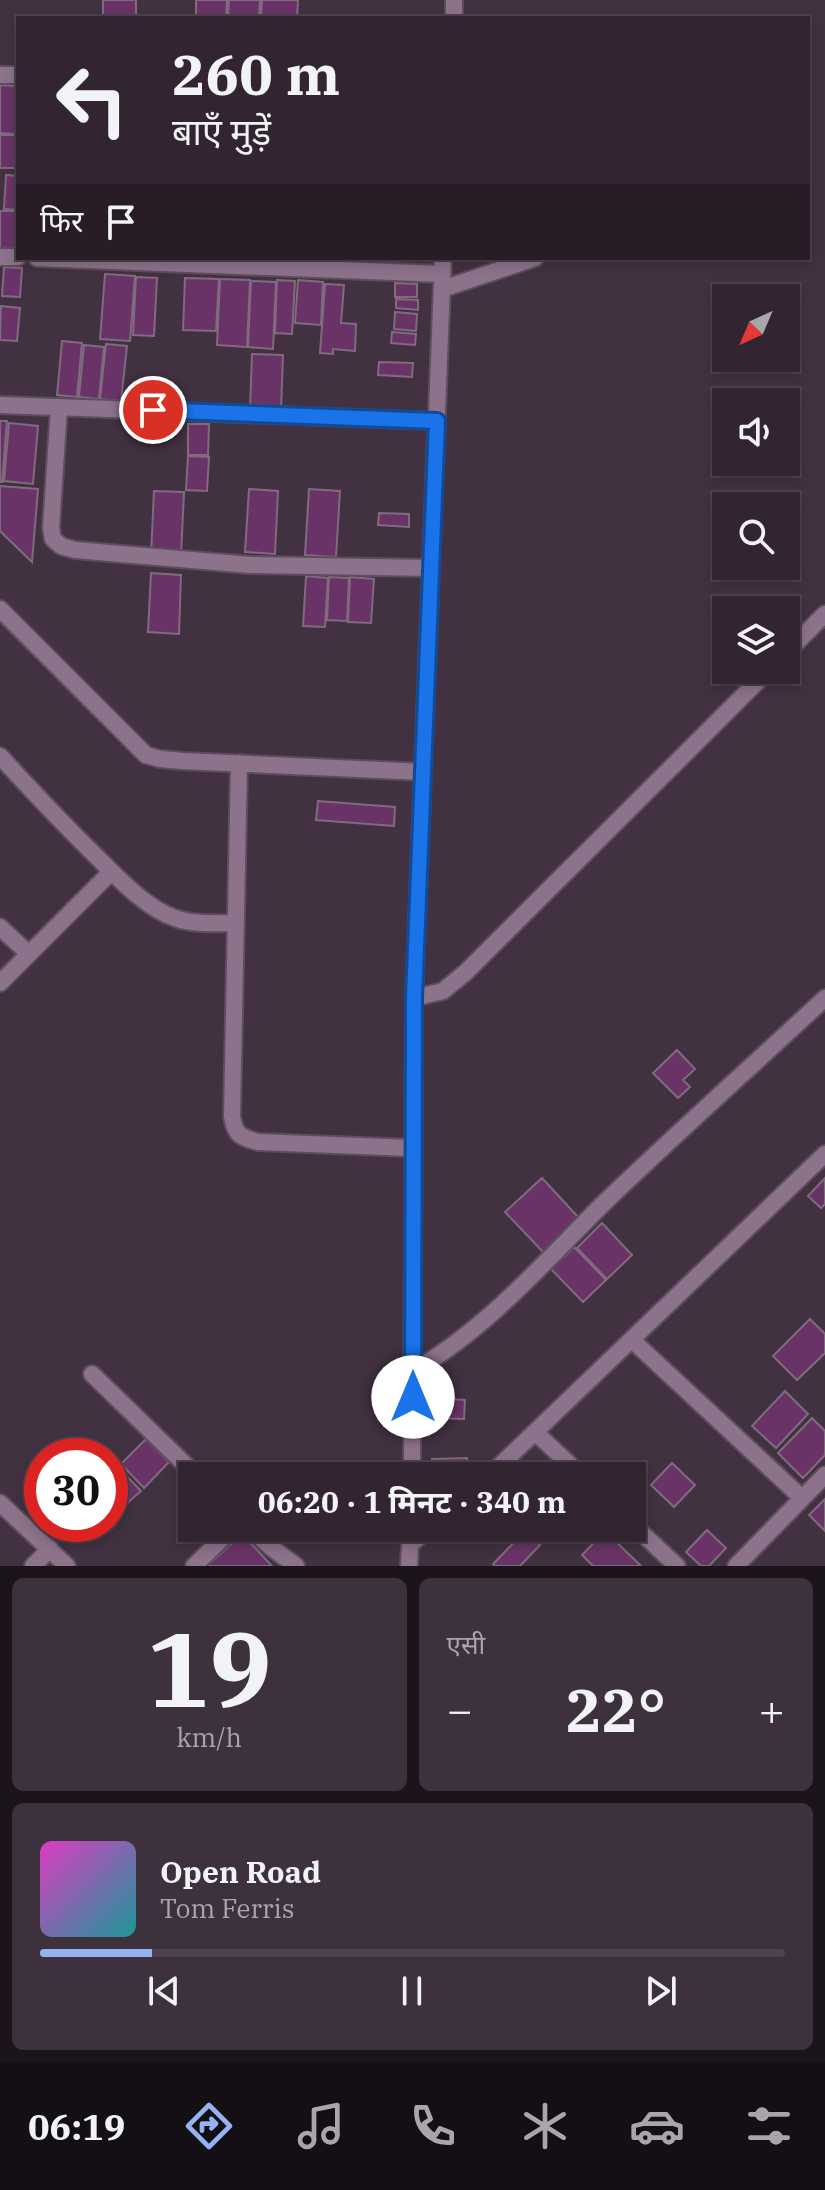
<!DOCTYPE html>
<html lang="hi">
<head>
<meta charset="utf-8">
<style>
  :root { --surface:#322531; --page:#3d313d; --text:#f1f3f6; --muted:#a8a5ab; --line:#4d424d; --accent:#95b2f1 }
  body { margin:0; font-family:"IBM Plex Serif","Noto Sans Devanagari",serif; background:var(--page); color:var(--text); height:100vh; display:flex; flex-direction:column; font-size:30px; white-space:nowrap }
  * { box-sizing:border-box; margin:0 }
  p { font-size:26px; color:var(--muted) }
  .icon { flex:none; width:44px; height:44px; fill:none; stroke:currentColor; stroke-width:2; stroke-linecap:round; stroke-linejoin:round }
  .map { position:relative; height:1566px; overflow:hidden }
  .details { display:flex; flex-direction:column; gap:12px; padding:12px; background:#1c141b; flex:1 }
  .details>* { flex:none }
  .banner { position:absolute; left:16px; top:16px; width:794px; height:244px; border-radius:0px; box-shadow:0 4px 12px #0003,0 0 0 2px var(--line); background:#322531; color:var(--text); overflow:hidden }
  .needle { width:52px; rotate:224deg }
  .fabs { position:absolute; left:712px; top:284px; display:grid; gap:16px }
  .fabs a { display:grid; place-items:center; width:88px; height:88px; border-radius:0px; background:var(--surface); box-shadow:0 4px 12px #0003,0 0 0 2px var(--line); font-size:40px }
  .speed { position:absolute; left:24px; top:1438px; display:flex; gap:16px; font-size:40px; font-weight:700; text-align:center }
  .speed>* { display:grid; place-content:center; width:104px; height:104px; border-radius:50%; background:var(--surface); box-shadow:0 4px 12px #0003,0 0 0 2px var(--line); line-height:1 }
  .speed .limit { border:12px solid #d22; background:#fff; color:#111 }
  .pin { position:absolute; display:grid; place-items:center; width:68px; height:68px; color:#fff; margin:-34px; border:4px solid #fff; border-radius:50%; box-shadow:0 2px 8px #0007 }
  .me { position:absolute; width:88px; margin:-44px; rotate:0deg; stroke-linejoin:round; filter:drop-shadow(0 0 6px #0008) }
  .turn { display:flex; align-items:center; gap:28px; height:168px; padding:0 24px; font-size:36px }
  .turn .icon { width:104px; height:104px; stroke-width:2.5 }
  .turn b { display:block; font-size:56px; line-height:68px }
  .then { display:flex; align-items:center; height:76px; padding:0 24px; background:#0003; gap:16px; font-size:30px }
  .big { font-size:60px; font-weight:700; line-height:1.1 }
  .details .tile { flex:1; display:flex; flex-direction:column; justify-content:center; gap:12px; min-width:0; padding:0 28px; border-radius:12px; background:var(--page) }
  .details .dial { align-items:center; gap:0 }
  .dial b { font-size:104px; line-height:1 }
  .song { display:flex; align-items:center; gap:24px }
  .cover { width:96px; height:96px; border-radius:12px; background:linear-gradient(135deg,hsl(310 70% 55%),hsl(180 70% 35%)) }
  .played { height:8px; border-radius:4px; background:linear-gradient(90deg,var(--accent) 15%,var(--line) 15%) }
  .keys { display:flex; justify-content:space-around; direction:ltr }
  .heat { display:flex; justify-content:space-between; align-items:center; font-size:44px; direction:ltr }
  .details .tiles { flex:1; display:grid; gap:12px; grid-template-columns:1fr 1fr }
  .tile:last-child { grid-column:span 2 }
  .trip { position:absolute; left:178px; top:1462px; width:468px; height:80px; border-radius:0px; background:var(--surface); box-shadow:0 4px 12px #0003,0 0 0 2px var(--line); font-weight:700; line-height:80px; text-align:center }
  .dock { display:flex; height:128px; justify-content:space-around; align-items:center; background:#140f14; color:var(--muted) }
  .dock .icon { width:56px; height:56px }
  .dock .current { color:var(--accent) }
  .dock b { font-size:36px; color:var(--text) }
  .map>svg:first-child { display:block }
  .building { fill:#6a3367; stroke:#7f6b7d; stroke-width:2 }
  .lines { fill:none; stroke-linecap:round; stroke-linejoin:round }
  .minor-casing { stroke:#5e4d5d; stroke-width:20 }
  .minor { stroke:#8c728a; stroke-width:16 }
  .route-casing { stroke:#114b97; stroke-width:20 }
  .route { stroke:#1a73e8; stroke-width:14 }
</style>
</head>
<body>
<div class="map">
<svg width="825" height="1566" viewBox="0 0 825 1566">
  <rect width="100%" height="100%" fill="#423141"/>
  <path class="building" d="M103 0H136V18H103Z
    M196 0H227L226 18H196Z
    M229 0H260L259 18H228Z
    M262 0H298L297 18H261Z
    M0 85 17 86 15 134 0 133Z
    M0 135H18V168H0Z
    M6 175 18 176V210L4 209Z
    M0 211H18V252H0Z
    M4 267 22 268 20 297 2 296Z
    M105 274 135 276 130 341 100 339Z
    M136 277 157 278 154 336 133 335Z
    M185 278 219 279 216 331 183 330Z
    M220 279 250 280 247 347 217 345Z
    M277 280 295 281 292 334 275 333Z
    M298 280 323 282 321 325 295 323Z
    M251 281 276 282 273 349 248 347Z
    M395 283 417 284V297H395Z
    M325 284 344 285 341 323 356 324 355 351 333 349V354L320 353Z
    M396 299 418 300V310L396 308Z
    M1 306 20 308 17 341 0 340Z
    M395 312 417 314 416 331 394 329Z
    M392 332 416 334 415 345 391 343Z
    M62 341 82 343 77 397 57 395Z
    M106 344 127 346 121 401 100 399Z
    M84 345 104 347 99 399 79 397Z
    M252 354 283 355 281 410 250 409Z
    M379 362 413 363 412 377 378 375Z
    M0 421H7L2 482H0Z
    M9 423 38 426 33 484 4 481Z
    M188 424H209L208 455H188Z
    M188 456 209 457 207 491 186 490Z
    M0 486 38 489 32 562 0 531Z
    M249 489 278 491 275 554 245 552Z
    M309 489 340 491 336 557 305 555Z
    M154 491 184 492 181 556 151 555Z
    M379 513 409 514V527L378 525Z
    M151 573 181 575 179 634 148 632Z
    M306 576 328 578 325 627 303 626Z
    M329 577 349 578 347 621 327 620Z
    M350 577 374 579 371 623 348 622Z
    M318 801 395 807 394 826 316 820Z
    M677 1050 695 1069 683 1080 690 1087 678 1098 653 1073Z
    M542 1178 579 1218 543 1252 505 1212Z
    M825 1178V1204L821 1208 808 1196Z
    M602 1223 632 1255 607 1279 577 1248Z
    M574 1247 606 1280 583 1302 551 1269Z
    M810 1319 825 1334V1353L797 1380 773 1356Z
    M785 1391 808 1414 776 1448 752 1426Z
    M433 1398 465 1400 464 1419 432 1418Z
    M812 1418 825 1431V1455L803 1478 778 1453Z
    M146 1439 169 1462 144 1488 121 1464Z
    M467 1458 468 1476H433L432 1459Z
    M672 1463 695 1485 674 1507 651 1485Z
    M116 1465 141 1491 125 1505 110 1489V1471Z
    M825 1499V1531L809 1515Z
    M707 1530 726 1548 709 1566H701L686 1552Z
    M525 1531 540 1545 520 1566H495L493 1564Z
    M605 1531 641 1566H593L582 1555Z
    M242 1534 272 1566H207Z"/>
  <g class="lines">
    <g class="minor-casing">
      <path id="minor" d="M454 18V0
        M0 75H18
        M0 257H18
        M37 258 442 274
        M442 289 535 258
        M0 405 437 421
        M59 407 51 528 53 539 61 546 75 550 250 565 431 568
        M0 609 146 755 160 759 183 761 423 772
        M786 653 825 614
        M0 756C32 791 64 825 98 858 118 878 147 909 175 918 194 925 216 923 236 923
        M239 763 232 1116C235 1136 241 1137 258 1142L412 1148
        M0 927 29 954
        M0 983 111 872
        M414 998 443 991 466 972 769 670
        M632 1340 802 1498
        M413 1371C486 1330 546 1260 605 1202 677 1133 752 1066 825 998
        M92 1374 197 1476
        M535 1432 582 1476
        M412 1476 414 998 443 258
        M489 1476 825 1154
        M0 1503 67 1566
        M632 1524 677 1566
        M250 1528 272 1548 296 1566
        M411 1544 429 1528
        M33 1566 50 1549
        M194 1566 233 1528
        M409 1566 411 1528
        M736 1566 825 1475"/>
    </g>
    <use href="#minor" class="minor"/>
  </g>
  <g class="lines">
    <g class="route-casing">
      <path id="route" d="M153 410 437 421 414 998 413 1397"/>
    </g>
    <use href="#route" class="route"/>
  </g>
</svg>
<div class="fabs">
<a><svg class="needle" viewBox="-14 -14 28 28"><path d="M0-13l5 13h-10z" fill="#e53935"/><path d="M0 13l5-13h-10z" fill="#a8a5ab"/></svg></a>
<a><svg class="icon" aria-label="sound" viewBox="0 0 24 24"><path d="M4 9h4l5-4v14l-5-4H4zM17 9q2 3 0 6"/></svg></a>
<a><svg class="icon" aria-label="search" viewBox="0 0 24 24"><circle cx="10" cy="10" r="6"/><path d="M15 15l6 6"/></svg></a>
<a><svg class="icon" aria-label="layers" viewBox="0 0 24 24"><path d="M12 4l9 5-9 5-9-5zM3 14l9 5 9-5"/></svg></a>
</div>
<div class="speed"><div class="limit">30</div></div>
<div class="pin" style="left:153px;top:410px;background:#d93025"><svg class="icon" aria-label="arrive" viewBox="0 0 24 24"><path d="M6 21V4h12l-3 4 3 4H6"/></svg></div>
<svg class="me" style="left:413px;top:1397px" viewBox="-20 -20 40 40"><circle r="19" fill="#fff"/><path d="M0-13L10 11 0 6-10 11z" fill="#1a73e8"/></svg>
<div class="trip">06:20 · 1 मिनट · 340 m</div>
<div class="banner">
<div class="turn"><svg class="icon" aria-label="left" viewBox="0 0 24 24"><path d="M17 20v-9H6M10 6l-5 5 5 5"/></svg><div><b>260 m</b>बाएँ मुड़ें</div></div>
<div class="then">फिर<svg class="icon" aria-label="arrive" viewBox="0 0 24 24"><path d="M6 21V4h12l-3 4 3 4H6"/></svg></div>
</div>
</div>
<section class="details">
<div class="tiles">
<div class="tile dial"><b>19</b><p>km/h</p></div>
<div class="tile"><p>एसी</p>
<div class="heat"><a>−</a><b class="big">22°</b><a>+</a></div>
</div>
<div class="tile">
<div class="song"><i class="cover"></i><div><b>Open Road</b><p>Tom Ferris</p></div></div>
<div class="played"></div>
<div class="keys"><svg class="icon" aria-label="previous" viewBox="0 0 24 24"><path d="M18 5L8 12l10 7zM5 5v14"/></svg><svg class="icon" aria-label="pause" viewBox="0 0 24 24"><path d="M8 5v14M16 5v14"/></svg><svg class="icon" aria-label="next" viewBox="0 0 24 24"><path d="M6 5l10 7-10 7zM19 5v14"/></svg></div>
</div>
</div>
</section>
<nav class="dock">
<b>06:19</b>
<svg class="icon current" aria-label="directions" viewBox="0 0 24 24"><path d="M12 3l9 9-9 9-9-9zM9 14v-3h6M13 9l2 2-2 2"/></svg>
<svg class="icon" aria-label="music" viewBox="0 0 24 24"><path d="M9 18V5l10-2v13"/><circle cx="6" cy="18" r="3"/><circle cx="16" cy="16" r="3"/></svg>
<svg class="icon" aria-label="phone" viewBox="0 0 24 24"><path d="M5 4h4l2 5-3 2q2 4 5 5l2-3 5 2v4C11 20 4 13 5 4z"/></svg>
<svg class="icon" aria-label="climate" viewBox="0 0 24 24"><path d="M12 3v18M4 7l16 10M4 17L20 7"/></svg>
<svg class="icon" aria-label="car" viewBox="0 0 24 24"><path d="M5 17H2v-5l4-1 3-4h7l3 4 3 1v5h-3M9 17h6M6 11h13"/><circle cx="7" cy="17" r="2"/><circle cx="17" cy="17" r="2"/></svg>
<svg class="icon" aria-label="filters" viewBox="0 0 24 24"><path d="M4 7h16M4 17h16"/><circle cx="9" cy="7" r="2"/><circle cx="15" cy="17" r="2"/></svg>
</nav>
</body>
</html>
